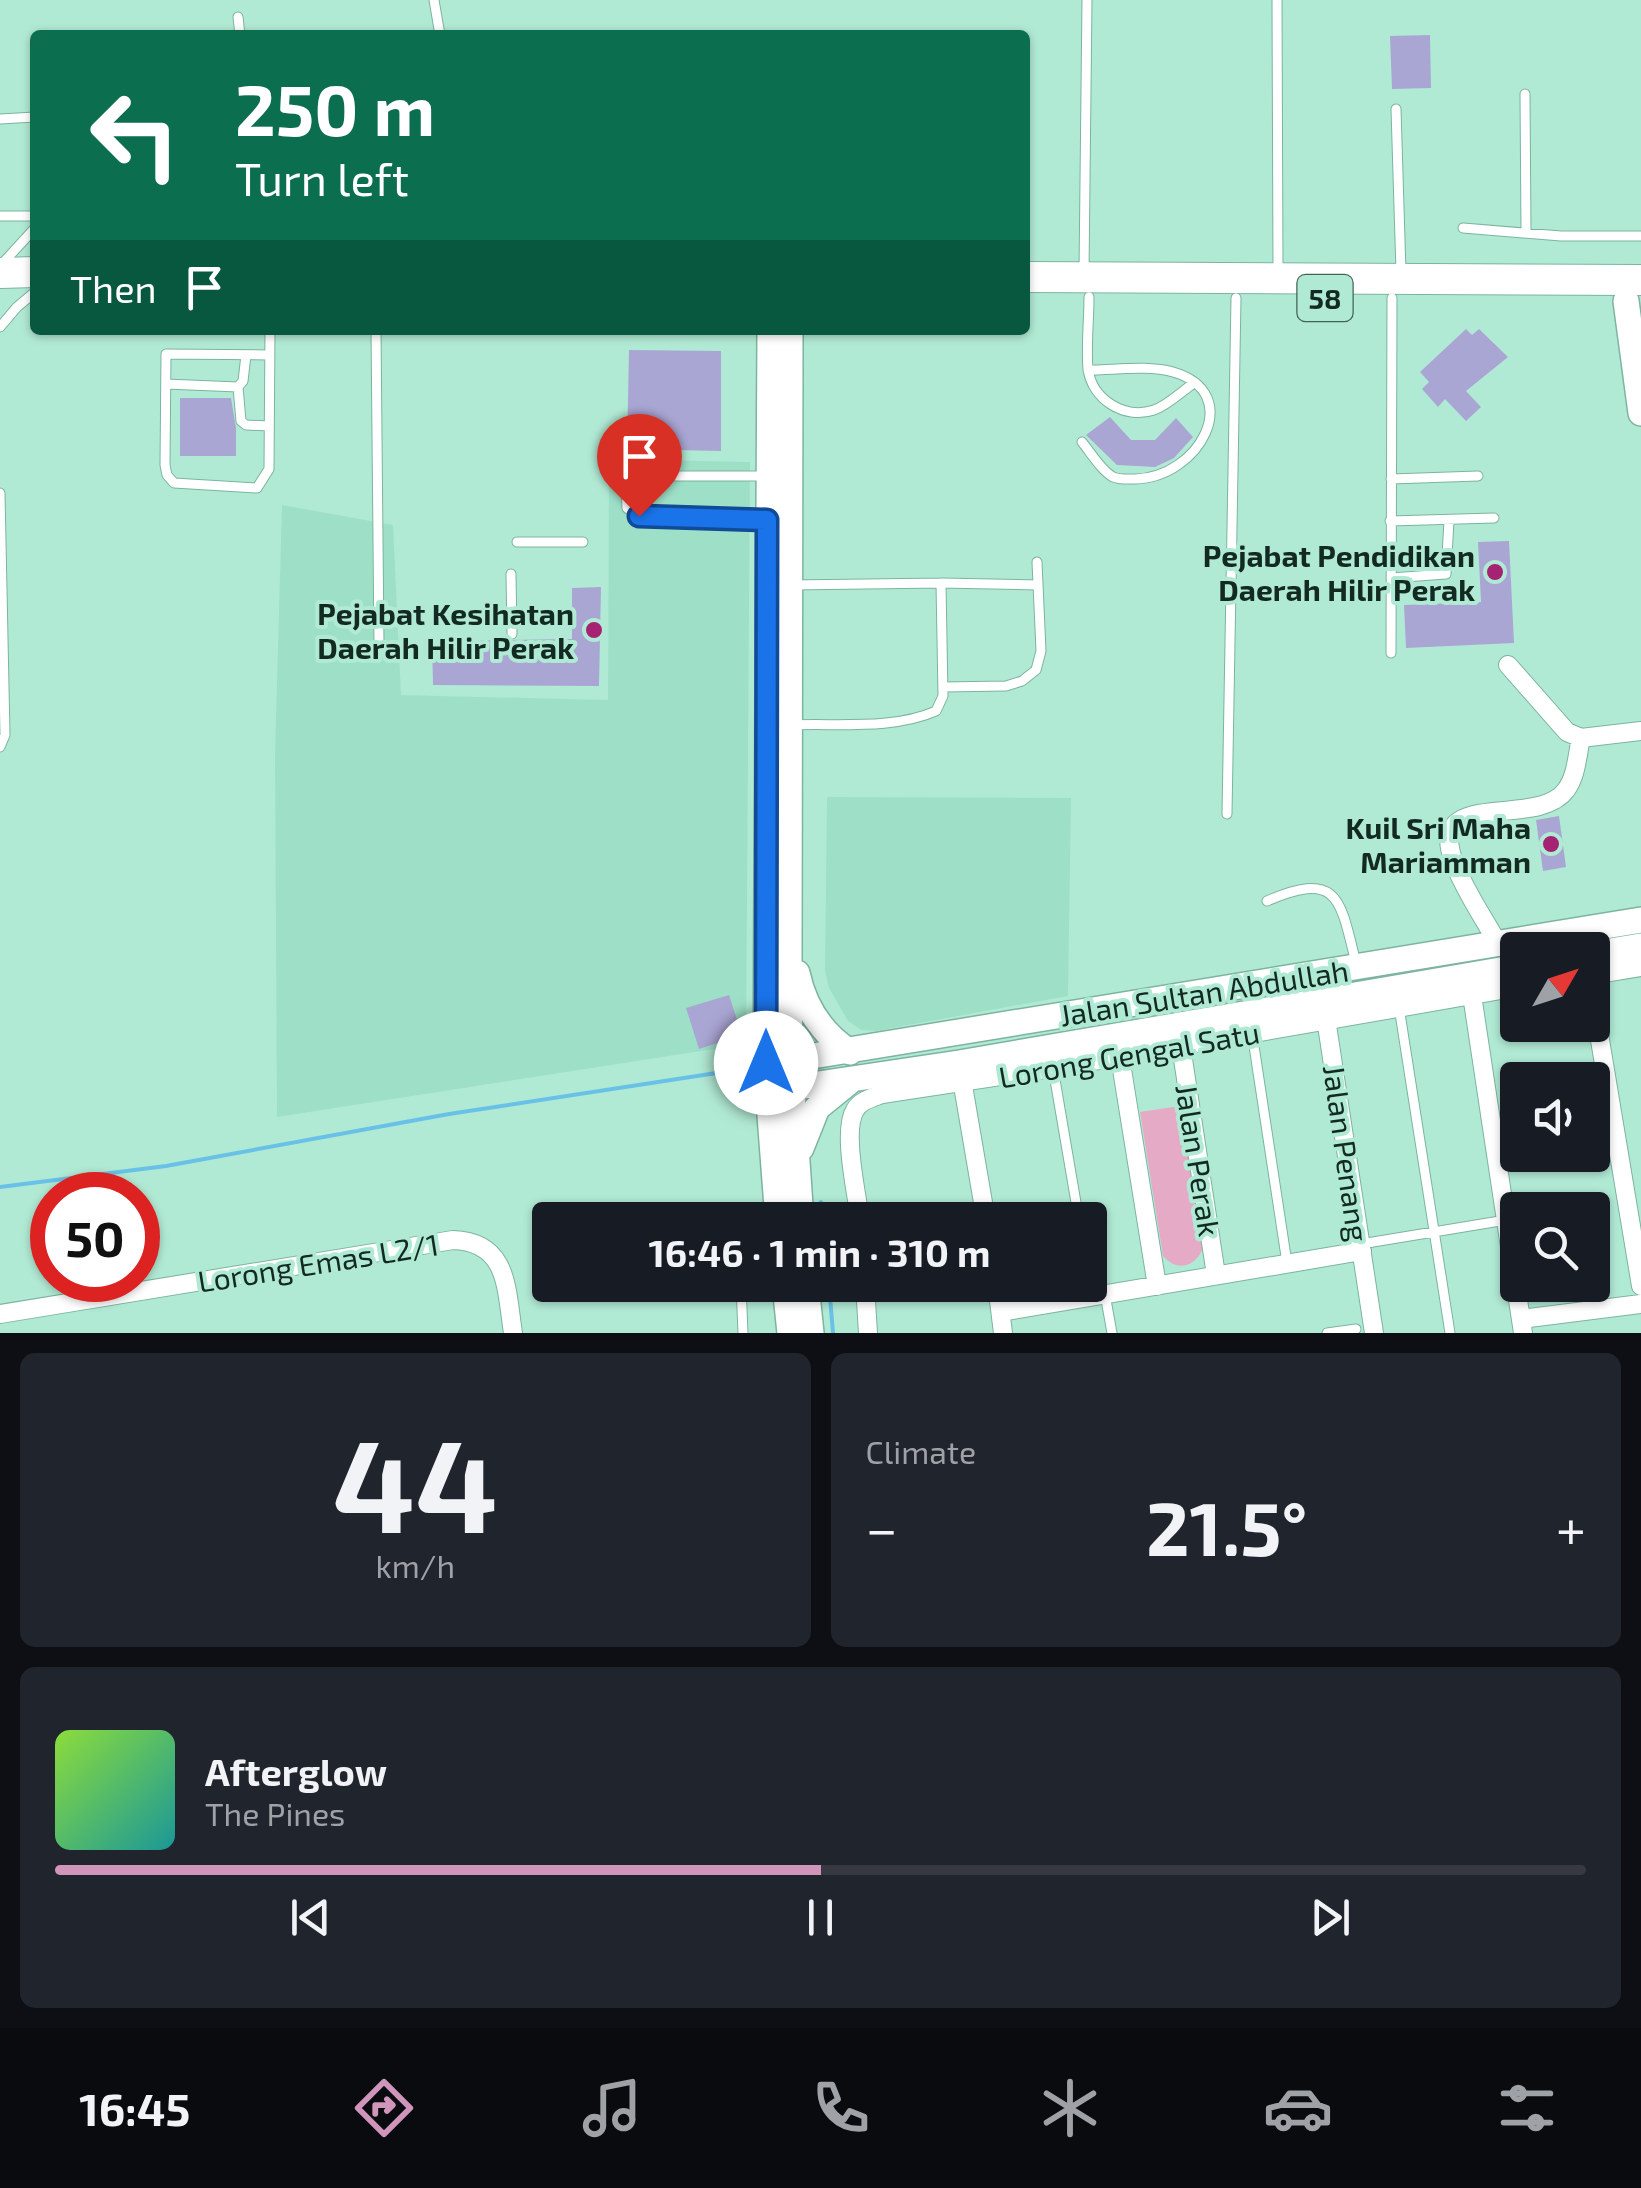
<!DOCTYPE html>
<html lang="en">
<head>
<meta charset="utf-8">
<style>
  :root { --surface:#171b24; --page:#20242c; --text:#f1f3f6; --muted:#9ea1a6; --line:#363941; --accent:#cf95bb }
  body { margin:0; font-family:"Exo 2",sans-serif; background:var(--page); color:var(--text); height:100vh; display:flex; flex-direction:column; font-size:38px; white-space:nowrap }
  * { box-sizing:border-box; margin:0 }
  p { font-size:32px; color:var(--muted) }
  .icon { flex:none; width:55px; height:55px; fill:none; stroke:currentColor; stroke-width:2; stroke-linecap:round; stroke-linejoin:round }
  .map { position:relative; height:1333px; overflow:hidden }
  .details { display:flex; flex-direction:column; gap:20px; padding:20px; background:#0d0f14; flex:1 }
  .details>* { flex:none }
  .hud { position:absolute; left:30px; top:30px; width:1000px; height:305px; border-radius:10px; box-shadow:0 2px 8px #0004; background:#0b6e4f; color:#fff; overflow:hidden }
  .needle { width:65px; rotate:51deg }
  .buttons { position:absolute; left:1500px; top:932px; display:grid; gap:20px }
  .buttons a { display:grid; place-items:center; width:110px; height:110px; border-radius:10px; background:var(--surface); box-shadow:0 2px 8px #0004; font-size:50px }
  .speed { position:absolute; left:30px; top:1172px; display:flex; gap:20px; font-size:50px; font-weight:700; text-align:center }
  .speed>* { display:grid; place-content:center; width:130px; height:130px; border-radius:50%; background:var(--surface); box-shadow:0 2px 8px #0004; line-height:1 }
  .speed .limit { border:15px solid #d22; background:#fff; color:#111 }
  .pin { position:absolute; display:grid; place-items:center; width:85px; height:85px; color:#fff; margin:-102px -42px; border-radius:50% 50% 50% 0; rotate:-45deg; box-shadow:0 0 10px #0007 }
  .pin .icon { rotate:45deg }
  .me { position:absolute; width:110px; margin:-55px; rotate:0deg; stroke-linejoin:round; filter:drop-shadow(0 0 8px #0008) }
  .turn { display:flex; align-items:center; gap:35px; height:210px; padding:0 40px; font-size:45px }
  .turn .icon { width:130px; height:130px; stroke-width:2.5 }
  .turn b { display:block; font-size:70px; line-height:85px }
  .then { display:flex; align-items:center; height:95px; padding:0 40px; background:#0003; gap:20px; font-size:38px }
  .big { font-size:75px; font-weight:700; line-height:1.1 }
  .details .tile { flex:1; display:flex; flex-direction:column; justify-content:center; gap:15px; min-width:0; padding:0 35px; border-radius:15px; background:var(--page) }
  .details .dial { align-items:center; gap:0 }
  .dial b { font-size:130px; line-height:1 }
  .song { display:flex; align-items:center; gap:30px }
  .cover { width:120px; height:120px; border-radius:15px; background:linear-gradient(135deg,hsl(90 70% 55%),hsl(180 70% 35%)) }
  .played { height:10px; border-radius:5px; background:linear-gradient(90deg,var(--accent) 50%,var(--line) 50%) }
  .keys { display:flex; justify-content:space-around; direction:ltr }
  .heat { display:flex; justify-content:space-between; align-items:center; font-size:55px; direction:ltr }
  .details .tiles { flex:1; display:grid; gap:20px; grid-template-columns:1fr 1fr }
  .tile:last-child { grid-column:span 2 }
  .trip { position:absolute; left:532px; top:1202px; width:575px; height:100px; border-radius:10px; background:var(--surface); box-shadow:0 2px 8px #0004; font-weight:700; line-height:100px; text-align:center }
  .tabs { display:flex; height:160px; justify-content:space-around; align-items:center; background:#090b0e; color:var(--muted) }
  .tabs .icon { width:70px; height:70px }
  .tabs .selected { color:var(--accent) }
  .tabs b { font-size:45px; color:var(--text) }
  .map>svg:first-child { display:block }
  .built { fill:#9ee0c7 }
  .green { fill:#e5aac6 }
  .lines { fill:none; stroke-linecap:round; stroke-linejoin:round }
  .stream { stroke:#69c1e8; stroke-width:4 }
  .building { fill:#aaa6d4 }
  .lane-casing { stroke:#7cb49f; stroke-width:11 }
  .street-casing { stroke:#7cb49f; stroke-width:20 }
  .secondary-casing { stroke:#7cb49f; stroke-width:28 }
  .highway-casing { stroke:#7cb49f; stroke-width:32 }
  .lane { stroke:#fff; stroke-width:9 }
  .street { stroke:#fff; stroke-width:18 }
  .secondary { stroke:#fff; stroke-width:25 }
  .highway { stroke:#fff; stroke-width:30 }
  .route-casing { stroke:#114b97; stroke-width:25 }
  .route { stroke:#1a73e8; stroke-width:18 }
  .poi-dot { fill:#a52372; stroke:#b1ead4; stroke-width:4 }
  .labels { text-anchor:middle; dominant-baseline:central; stroke-width:8; stroke-linejoin:round; paint-order:stroke }
  .shield { fill:#b1ead4; stroke:#426457; stroke-width:2.5 }
  .shield-label { font-size:28px; font-weight:bold; fill:#132a22 }
  .poi-label { font-size:30px; font-weight:bold; fill:#132a22; stroke:#b1ead4; text-anchor:end }
  .street-label { font-size:30px; fill:#132a22; stroke:#b1ead4 }
</style>
</head>
<body>
<div class="map">
<svg width="1641" height="1333" viewBox="0 0 1641 1333">
  <rect width="100%" height="100%" fill="#b1ead4"/>
  <path class="built" d="M609 459 750 462 746 1044 277 1117 275 755 282 505 393 525 401 695 608 700Z
    M827 797 1071 798 1068 996 876 1031 861 1030 848 1021 829 988 825 971Z"/>
  <path class="green" d="M1180 1106 1204 1245C1198 1265 1179 1274 1163 1256L1140 1112Z"/>
  <g class="lines">
    <path class="stream" d="M0 1187 166 1166 449 1114 723 1072
      M821 1202 823 1220
      M829 1285 833 1333"/>
  </g>
  <path class="building" d="M1430 35 1431 88 1392 89 1390 36Z
    M1466 329 1472 335 1479 329 1508 357 1466 391 1481 407 1466 421 1445 399 1438 407 1422 389 1429 382 1420 372Z
    M629 350 721 351V451L627 449Z
    M180 398H231L236 428V456H180Z
    M1110 417 1131 440H1155L1176 418 1193 437 1174 458 1155 467 1117 465 1086 435Z
    M1509 541 1514 643 1406 648 1404 605 1481 602 1478 542Z
    M601 587 599 686 433 685 432 641 572 639V588Z
    M1559 816 1566 867 1543 871 1536 820Z
    M729 995 742 1035 699 1049 686 1008Z"/>
  <g class="lines">
    <g class="lane-casing">
      <path id="lane" d="M434 0 440 35
        M1277 0 1278 271
        M238 17 240 35
        M1525 94 1526 233
        M1396 109 1401 272
        M0 119 35 117
        M0 216H35
        M1463 228 1561 236H1641
        M2 264 35 228
        M1084 272 1087 0
        M1089 297C1089 321 1086 346 1088 369 1092 399 1124 420 1154 410 1168 405 1181 392 1194 383
        M0 327 17 307 35 292
        M376 330 379 645
        M269 355 166 354 165 465 167 475 174 483 257 488 269 469 270 330
        M166 384 238 387 243 381 246 355
        M238 387 241 421 246 425 269 426
        M1082 442C1091 453 1101 470 1113 477 1120 480 1128 479 1135 479 1199 478 1246 393 1173 372 1148 365 1115 370 1088 370
        M1391 479 1478 476
        M0 493 5 735 0 747
        M764 520 639 517 627 508 626 486 636 476H768
        M1390 521 1494 518
        M517 542H583
        M511 574 512 634
        M1391 578 1446 574 1449 520
        M791 585 941 583 1038 585
        M1391 653 1392 298
        M943 687 1006 686 1022 681 1036 670 1041 651 1037 562
        M791 725C837 723 893 730 936 711L943 696 941 583
        M1227 814 1236 298
        M1267 901C1339 870 1340 899 1356 963
        M1399 1007 1450 1333
        M1252 1033 1287 1263
        M1053 1068 1079 1220
        M1361 1244 1506 1220
        M741 1285 743 1333
        M1105 1294 1112 1333
        M1327 1333 1356 1329"/>
    </g>
    <g class="street-casing">
      <path id="street" d="M1508 665 1567 732 1581 738 1641 731
        M1498 944C1484 918 1464 890 1454 862 1425 786 1537 830 1566 790 1577 775 1577 755 1581 738
        M1319 973 1374 1333
        M1592 975 1641 967
        M1592 992 1641 1286
        M1472 995 1523 1333
        M1181 1046 1216 1275
        M1120 1057 1157 1286
        M961 1074 986 1220
        M860 1220C857 1194 842 1131 855 1110 861 1100 872 1098 882 1094L1053 1068 1518 987
        M865 1285 868 1333
        M997 1285 1003 1333
        M1001 1312 1362 1251
        M0 1314 453 1240C509 1242 506 1289 513 1333
        M1521 1319 1641 1304"/>
    </g>
    <g class="secondary-casing">
      <path id="secondary" d="M1626 301 1641 413
        M770 330 766 1063 778 1220
        M790 330 789 969 790 1060 801 1220
        M1592 954 1641 946
        M797 973C804 1006 822 1034 850 1052
        M776 1062 1641 920
        M778 1090 959 1063 1518 967
        M801 1148 817 1108 849 1082
        M785 1285 790 1333
        M806 1285 811 1333"/>
    </g>
    <g class="highway-casing">
      <path id="highway" d="M0 273 35 272
        M1025 277 1641 280"/>
    </g>
    <use href="#lane" class="lane"/>
    <use href="#street" class="street"/>
    <use href="#secondary" class="secondary"/>
    <use href="#highway" class="highway"/>
  </g>
  <g class="lines">
    <g class="route-casing">
      <path id="route" d="M639 516 767 520 766 1063"/>
    </g>
    <use href="#route" class="route"/>
  </g>
  <g class="poi-dot">
    <circle cx="1495" cy="572" r="10"/>
    <circle cx="594" cy="630" r="10"/>
    <circle cx="1551" cy="844" r="10"/>
  </g>
  <g class="labels">
    <rect class="shield" x="1297.5" y="275" width="55" height="46" rx="8"/>
    <g class="shield-label">
      <text x="1325" y="298">58</text>
    </g>
    <g class="poi-label">
      <text x="1475" y="555">Pejabat Pendidikan<tspan x="1475" dy="34">Daerah Hilir Perak</tspan></text>
      <text x="574" y="613">Pejabat Kesihatan<tspan x="574" dy="34">Daerah Hilir Perak</tspan></text>
      <text x="1531" y="827">Kuil Sri Maha<tspan x="1531" dy="34">Mariamman</tspan></text>
    </g>
    <g class="street-label">
      <text transform="translate(1204 992) rotate(-9)">Jalan Sultan Abdullah</text>
      <text transform="translate(1129 1054) rotate(-10)">Lorong Gengal Satu</text>
      <text transform="translate(1347 1153) rotate(82)">Jalan Penang</text>
      <text transform="translate(1199 1160) rotate(81)">Jalan Perak</text>
      <text transform="translate(318 1262) rotate(-9)">Lorong Emas L2/1</text>
    </g>
  </g>
</svg>
<div class="buttons">
<a><svg class="needle" viewBox="-14 -14 28 28"><path d="M0-13l5 13h-10z" fill="#e53935"/><path d="M0 13l5-13h-10z" fill="#9ea1a6"/></svg></a>
<a><svg class="icon" aria-label="sound" viewBox="0 0 24 24"><path d="M4 9h4l5-4v14l-5-4H4zM17 9q2 3 0 6"/></svg></a>
<a><svg class="icon" aria-label="search" viewBox="0 0 24 24"><circle cx="10" cy="10" r="6"/><path d="M15 15l6 6"/></svg></a>
</div>
<div class="speed"><div class="limit">50</div></div>
<div class="pin" style="left:639px;top:516px;background:#d93025"><svg class="icon" aria-label="arrive" viewBox="0 0 24 24"><path d="M6 21V4h12l-3 4 3 4H6"/></svg></div>
<svg class="me" style="left:766px;top:1063px" viewBox="-20 -20 40 40"><circle r="19" fill="#fff"/><path d="M0-13L10 11 0 6-10 11z" fill="#1a73e8"/></svg>
<div class="trip">16:46 · 1 min · 310 m</div>
<div class="hud">
<div class="turn"><svg class="icon" aria-label="left" viewBox="0 0 24 24"><path d="M17 20v-9H6M10 6l-5 5 5 5"/></svg><div><b>250 m</b>Turn left</div></div>
<div class="then">Then<svg class="icon" aria-label="arrive" viewBox="0 0 24 24"><path d="M6 21V4h12l-3 4 3 4H6"/></svg></div>
</div>
</div>
<section class="details">
<div class="tiles">
<div class="tile dial"><b>44</b><p>km/h</p></div>
<div class="tile"><p>Climate</p>
<div class="heat"><a>−</a><b class="big">21.5°</b><a>+</a></div>
</div>
<div class="tile">
<div class="song"><i class="cover"></i><div><b>Afterglow</b><p>The Pines</p></div></div>
<div class="played"></div>
<div class="keys"><svg class="icon" aria-label="previous" viewBox="0 0 24 24"><path d="M18 5L8 12l10 7zM5 5v14"/></svg><svg class="icon" aria-label="pause" viewBox="0 0 24 24"><path d="M8 5v14M16 5v14"/></svg><svg class="icon" aria-label="next" viewBox="0 0 24 24"><path d="M6 5l10 7-10 7zM19 5v14"/></svg></div>
</div>
</div>
</section>
<nav class="tabs">
<b>16:45</b>
<svg class="icon selected" aria-label="directions" viewBox="0 0 24 24"><path d="M12 3l9 9-9 9-9-9zM9 14v-3h6M13 9l2 2-2 2"/></svg>
<svg class="icon" aria-label="music" viewBox="0 0 24 24"><path d="M9 18V5l10-2v13"/><circle cx="6" cy="18" r="3"/><circle cx="16" cy="16" r="3"/></svg>
<svg class="icon" aria-label="phone" viewBox="0 0 24 24"><path d="M5 4h4l2 5-3 2q2 4 5 5l2-3 5 2v4C11 20 4 13 5 4z"/></svg>
<svg class="icon" aria-label="climate" viewBox="0 0 24 24"><path d="M12 3v18M4 7l16 10M4 17L20 7"/></svg>
<svg class="icon" aria-label="car" viewBox="0 0 24 24"><path d="M5 17H2v-5l4-1 3-4h7l3 4 3 1v5h-3M9 17h6M6 11h13"/><circle cx="7" cy="17" r="2"/><circle cx="17" cy="17" r="2"/></svg>
<svg class="icon" aria-label="filters" viewBox="0 0 24 24"><path d="M4 7h16M4 17h16"/><circle cx="9" cy="7" r="2"/><circle cx="15" cy="17" r="2"/></svg>
</nav>
</body>
</html>
